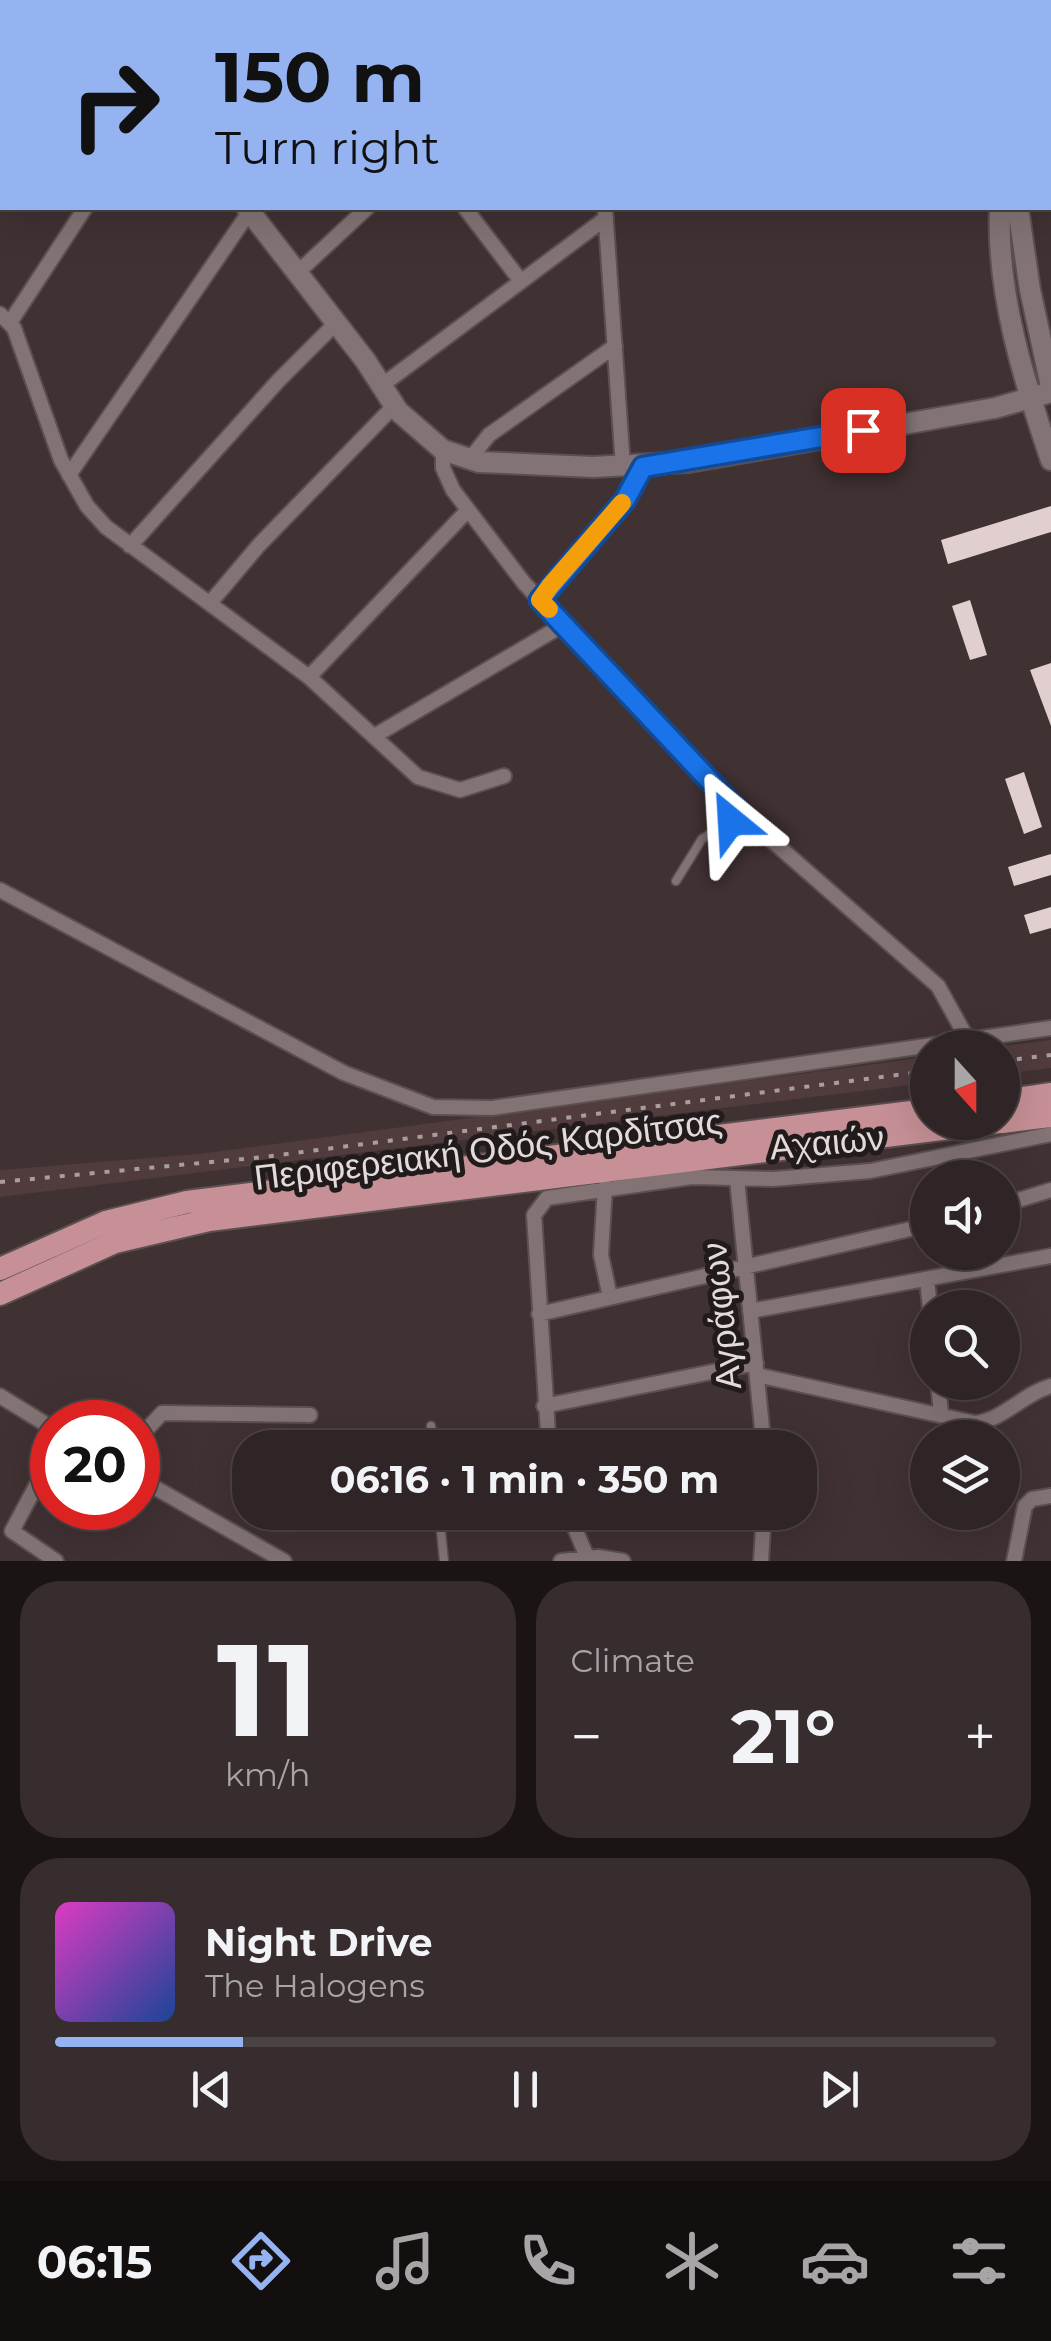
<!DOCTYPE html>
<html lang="en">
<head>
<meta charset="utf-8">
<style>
  :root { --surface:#302526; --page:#382d2e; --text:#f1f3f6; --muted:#a8a5a7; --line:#4b4243; --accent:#95b2f1 }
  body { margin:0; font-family:Montserrat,sans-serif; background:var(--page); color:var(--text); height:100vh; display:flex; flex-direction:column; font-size:38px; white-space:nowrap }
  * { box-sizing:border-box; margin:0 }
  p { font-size:32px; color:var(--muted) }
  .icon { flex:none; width:55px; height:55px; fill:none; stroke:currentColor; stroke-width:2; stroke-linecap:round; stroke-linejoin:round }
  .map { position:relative; height:1561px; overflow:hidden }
  .details { display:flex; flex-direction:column; gap:20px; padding:20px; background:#1a1415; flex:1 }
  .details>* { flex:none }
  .top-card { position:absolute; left:0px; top:0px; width:1052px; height:210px; box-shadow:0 10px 40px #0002,0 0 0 2px var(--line); background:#95b2f1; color:#111; overflow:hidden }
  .needle { width:65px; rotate:159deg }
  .fabs { position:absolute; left:910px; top:1030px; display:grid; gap:20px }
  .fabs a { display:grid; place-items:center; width:110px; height:110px; border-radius:50%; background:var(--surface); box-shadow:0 10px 40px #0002,0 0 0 2px var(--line); font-size:50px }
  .speed { position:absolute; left:30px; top:1400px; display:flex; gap:20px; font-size:50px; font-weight:700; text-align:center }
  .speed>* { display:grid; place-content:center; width:130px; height:130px; border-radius:50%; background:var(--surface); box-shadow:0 10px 40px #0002,0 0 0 2px var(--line); line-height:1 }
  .speed .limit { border:15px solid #d22; background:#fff; color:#111 }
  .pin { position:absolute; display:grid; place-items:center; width:85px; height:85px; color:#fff; margin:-42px; border-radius:20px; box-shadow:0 5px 15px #0006 }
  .me { position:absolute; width:110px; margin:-55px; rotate:333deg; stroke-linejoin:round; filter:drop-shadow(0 0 8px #0008) }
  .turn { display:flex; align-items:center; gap:35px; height:210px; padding:0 50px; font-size:45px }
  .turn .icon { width:130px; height:130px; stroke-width:2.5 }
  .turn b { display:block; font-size:70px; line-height:85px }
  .big { font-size:75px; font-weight:700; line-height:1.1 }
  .details .tile { flex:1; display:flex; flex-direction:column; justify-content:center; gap:15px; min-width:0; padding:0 35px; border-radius:40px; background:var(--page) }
  .details .dial { align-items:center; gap:0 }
  .dial b { font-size:130px; line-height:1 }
  .song { display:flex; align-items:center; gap:30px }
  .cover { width:120px; height:120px; border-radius:15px; background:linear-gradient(135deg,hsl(310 70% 55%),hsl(220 70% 35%)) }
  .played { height:10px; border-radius:5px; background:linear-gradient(90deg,var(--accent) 20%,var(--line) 20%) }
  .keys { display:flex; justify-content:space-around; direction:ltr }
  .heat { display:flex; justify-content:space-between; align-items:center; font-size:55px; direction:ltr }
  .details .tiles { flex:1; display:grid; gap:20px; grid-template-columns:1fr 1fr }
  .tile:last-child { grid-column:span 2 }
  .trip { position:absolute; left:232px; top:1430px; width:585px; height:100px; border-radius:40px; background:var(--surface); box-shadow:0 10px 40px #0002,0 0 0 2px var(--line); font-weight:700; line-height:100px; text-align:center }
  .dock { display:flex; height:160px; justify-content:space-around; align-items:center; background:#130f0f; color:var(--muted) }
  .dock .icon { width:70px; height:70px }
  .dock .current { color:var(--accent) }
  .dock b { font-size:45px; color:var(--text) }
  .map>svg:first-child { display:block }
  .built { fill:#503b3d }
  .building { fill:#e1cfd0 }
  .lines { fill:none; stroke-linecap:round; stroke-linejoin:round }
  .lane-casing { stroke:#5b4f50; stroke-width:11 }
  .street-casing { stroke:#5b4f50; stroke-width:18 }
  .secondary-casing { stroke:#5b4f50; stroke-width:24 }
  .primary-casing { stroke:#5b4f50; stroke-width:26 }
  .lane { stroke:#837374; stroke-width:8 }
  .street { stroke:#837374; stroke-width:14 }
  .secondary { stroke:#837374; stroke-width:20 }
  .primary { stroke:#c69096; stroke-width:22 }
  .rail { stroke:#a99e9e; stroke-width:4; stroke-dasharray:5 10; stroke-linecap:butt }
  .route-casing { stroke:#114b97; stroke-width:25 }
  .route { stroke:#1a73e8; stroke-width:18 }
  .slow { stroke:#f59e0b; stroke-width:18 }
  .labels { text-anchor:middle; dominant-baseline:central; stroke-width:10; stroke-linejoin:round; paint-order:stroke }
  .street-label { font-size:35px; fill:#e3dada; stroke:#221b1c }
</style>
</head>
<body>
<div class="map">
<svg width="1051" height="1561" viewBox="0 0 1051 1561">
  <rect width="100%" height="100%" fill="#403133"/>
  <path class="built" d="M1051 1040V1068L1003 1074 1002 1048 995 1047Z
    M927 1057V1083L0 1197V1170L199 1154Z"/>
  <path class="building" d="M1051 506V532L948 564 941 540Z
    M970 600 987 655 970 660 952 606Z
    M1051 663V726L1030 670Z
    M1024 772 1042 827 1024 834 1005 779Z
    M1051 854V875L1014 886 1008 867Z
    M1051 907V928L1030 934 1024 915Z"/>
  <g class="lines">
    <g class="lane-casing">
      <path id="lane" d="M1022 0V2
        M8 2 9 0
        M0 15 2 11
        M1050 30H1051
        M676 881 702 839 741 814
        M431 1426 433 1448
        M439 1512 444 1561"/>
    </g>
    <g class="street-casing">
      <path id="street" d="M832 0V2
        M1050 42H1051
        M0 159 2 155
        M465 208 520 280
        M605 208 623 467
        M296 274 367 208
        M0 314 14 328 61 460 87 506 106 527 309 677 418 777 460 790 504 776
        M11 321 85 208
        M381 386 606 218
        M443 450V468L453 490 524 583 730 804 938 986 968 1040
        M469 460 489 435 615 346
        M69 475 252 208
        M130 546 279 380 334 325
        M540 600 625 500 643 467
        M210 603 259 545 394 406
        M309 677 468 510
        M376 735 563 625
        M0 890 344 1073 433 1107 492 1108 1051 1028
        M737 1179 764 1448
        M605 1187 601 1255 610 1297
        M1002 1205 1051 1190
        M927 1279 930 1308
        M750 1311 1051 1256
        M539 1314 928 1225
        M757 1375 975 1423C1003 1420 1023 1394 1051 1386
        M938 1382 941 1414
        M0 1396 52 1428
        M544 1406 756 1363
        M138 1439 162 1413 310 1415
        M549 1448 534 1215 547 1198 692 1177 773 1179 870 1171 1051 1134
        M52 1456 12 1531 56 1561
        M138 1478 284 1561
        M568 1512 587 1557
        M561 1561 598 1557 623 1561
        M761 1561 764 1512
        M1014 1561 1025 1506 1032 1499 1051 1496"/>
    </g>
    <g class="secondary-casing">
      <path id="secondary" d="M38 0 40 2
        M995 0V2
        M247 208 365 360 398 411 443 450 479 462 593 467 689 462 995 408 1051 392
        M1000 208C996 292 1024 381 1051 460
        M1018 208 1030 290 1051 386"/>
    </g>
    <g class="primary-casing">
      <path id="primary" d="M1002 1101 1051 1094
        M1002 1122 1051 1116
        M0 1269 106 1222 187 1202 928 1110
        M0 1294 115 1242 209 1220 998 1122"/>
    </g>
    <use href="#lane" class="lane"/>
    <use href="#street" class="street"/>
    <use href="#secondary" class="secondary"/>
    <use href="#primary" class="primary"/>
    <path class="rail" d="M1002 1061 1051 1055
      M0 1182 264 1157 928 1071"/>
  </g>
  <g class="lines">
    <g class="route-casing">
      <path id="route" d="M731 821 741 814 540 600 625 500 643 467 863 430"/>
    </g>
    <use href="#route" class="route"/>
    <path class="slow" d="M549 609 540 600 550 586 622 503"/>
  </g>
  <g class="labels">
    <g class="street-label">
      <text transform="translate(827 1142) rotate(-5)">Αχαιών</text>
      <text transform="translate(488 1149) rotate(-7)">Περιφερειακή Οδός Καρδίτσας</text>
      <text transform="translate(721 1316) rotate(-96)">Αγράφων</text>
    </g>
  </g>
</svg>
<div class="fabs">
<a><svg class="needle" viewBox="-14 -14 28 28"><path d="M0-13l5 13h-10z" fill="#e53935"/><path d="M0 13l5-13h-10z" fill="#a8a5a7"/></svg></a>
<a><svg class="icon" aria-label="sound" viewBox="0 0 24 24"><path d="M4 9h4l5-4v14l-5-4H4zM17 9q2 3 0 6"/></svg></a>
<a><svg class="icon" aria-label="search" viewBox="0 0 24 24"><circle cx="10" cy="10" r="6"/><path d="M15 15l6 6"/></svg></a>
<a><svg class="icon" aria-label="layers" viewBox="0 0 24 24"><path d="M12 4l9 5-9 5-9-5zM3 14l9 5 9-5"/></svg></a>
</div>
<div class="speed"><div class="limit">20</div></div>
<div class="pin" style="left:863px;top:430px;background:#d93025"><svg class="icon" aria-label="arrive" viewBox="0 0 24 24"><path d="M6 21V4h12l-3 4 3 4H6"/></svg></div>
<svg class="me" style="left:731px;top:821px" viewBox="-20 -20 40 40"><path d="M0-17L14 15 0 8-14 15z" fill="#1a73e8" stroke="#fff" stroke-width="4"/></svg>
<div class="trip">06:16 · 1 min · 350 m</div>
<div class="top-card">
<div class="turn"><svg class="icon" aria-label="right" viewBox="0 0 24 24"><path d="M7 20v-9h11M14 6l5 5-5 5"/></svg><div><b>150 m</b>Turn right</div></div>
</div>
</div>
<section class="details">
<div class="tiles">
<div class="tile dial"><b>11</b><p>km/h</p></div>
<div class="tile"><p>Climate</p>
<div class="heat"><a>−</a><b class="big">21°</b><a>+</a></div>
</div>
<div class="tile">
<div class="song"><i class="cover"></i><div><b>Night Drive</b><p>The Halogens</p></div></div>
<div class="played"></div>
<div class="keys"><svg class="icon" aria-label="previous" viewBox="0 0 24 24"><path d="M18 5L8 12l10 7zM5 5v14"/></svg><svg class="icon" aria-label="pause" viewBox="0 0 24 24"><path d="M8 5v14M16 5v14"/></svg><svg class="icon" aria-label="next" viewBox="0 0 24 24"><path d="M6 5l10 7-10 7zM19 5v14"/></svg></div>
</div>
</div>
</section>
<nav class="dock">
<b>06:15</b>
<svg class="icon current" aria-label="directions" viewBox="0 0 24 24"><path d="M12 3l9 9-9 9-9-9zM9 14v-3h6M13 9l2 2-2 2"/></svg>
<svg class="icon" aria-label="music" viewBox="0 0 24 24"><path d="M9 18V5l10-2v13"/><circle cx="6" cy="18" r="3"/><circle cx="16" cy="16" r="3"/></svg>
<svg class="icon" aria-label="phone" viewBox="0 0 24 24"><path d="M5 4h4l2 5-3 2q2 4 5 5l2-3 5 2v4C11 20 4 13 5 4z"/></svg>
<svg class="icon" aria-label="climate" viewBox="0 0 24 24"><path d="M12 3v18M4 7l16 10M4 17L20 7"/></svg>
<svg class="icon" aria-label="car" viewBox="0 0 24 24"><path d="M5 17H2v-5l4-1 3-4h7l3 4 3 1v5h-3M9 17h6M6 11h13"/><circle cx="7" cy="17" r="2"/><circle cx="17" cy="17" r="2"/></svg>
<svg class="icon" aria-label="filters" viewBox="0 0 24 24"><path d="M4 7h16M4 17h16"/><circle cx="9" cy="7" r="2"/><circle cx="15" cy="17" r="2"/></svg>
</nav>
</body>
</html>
